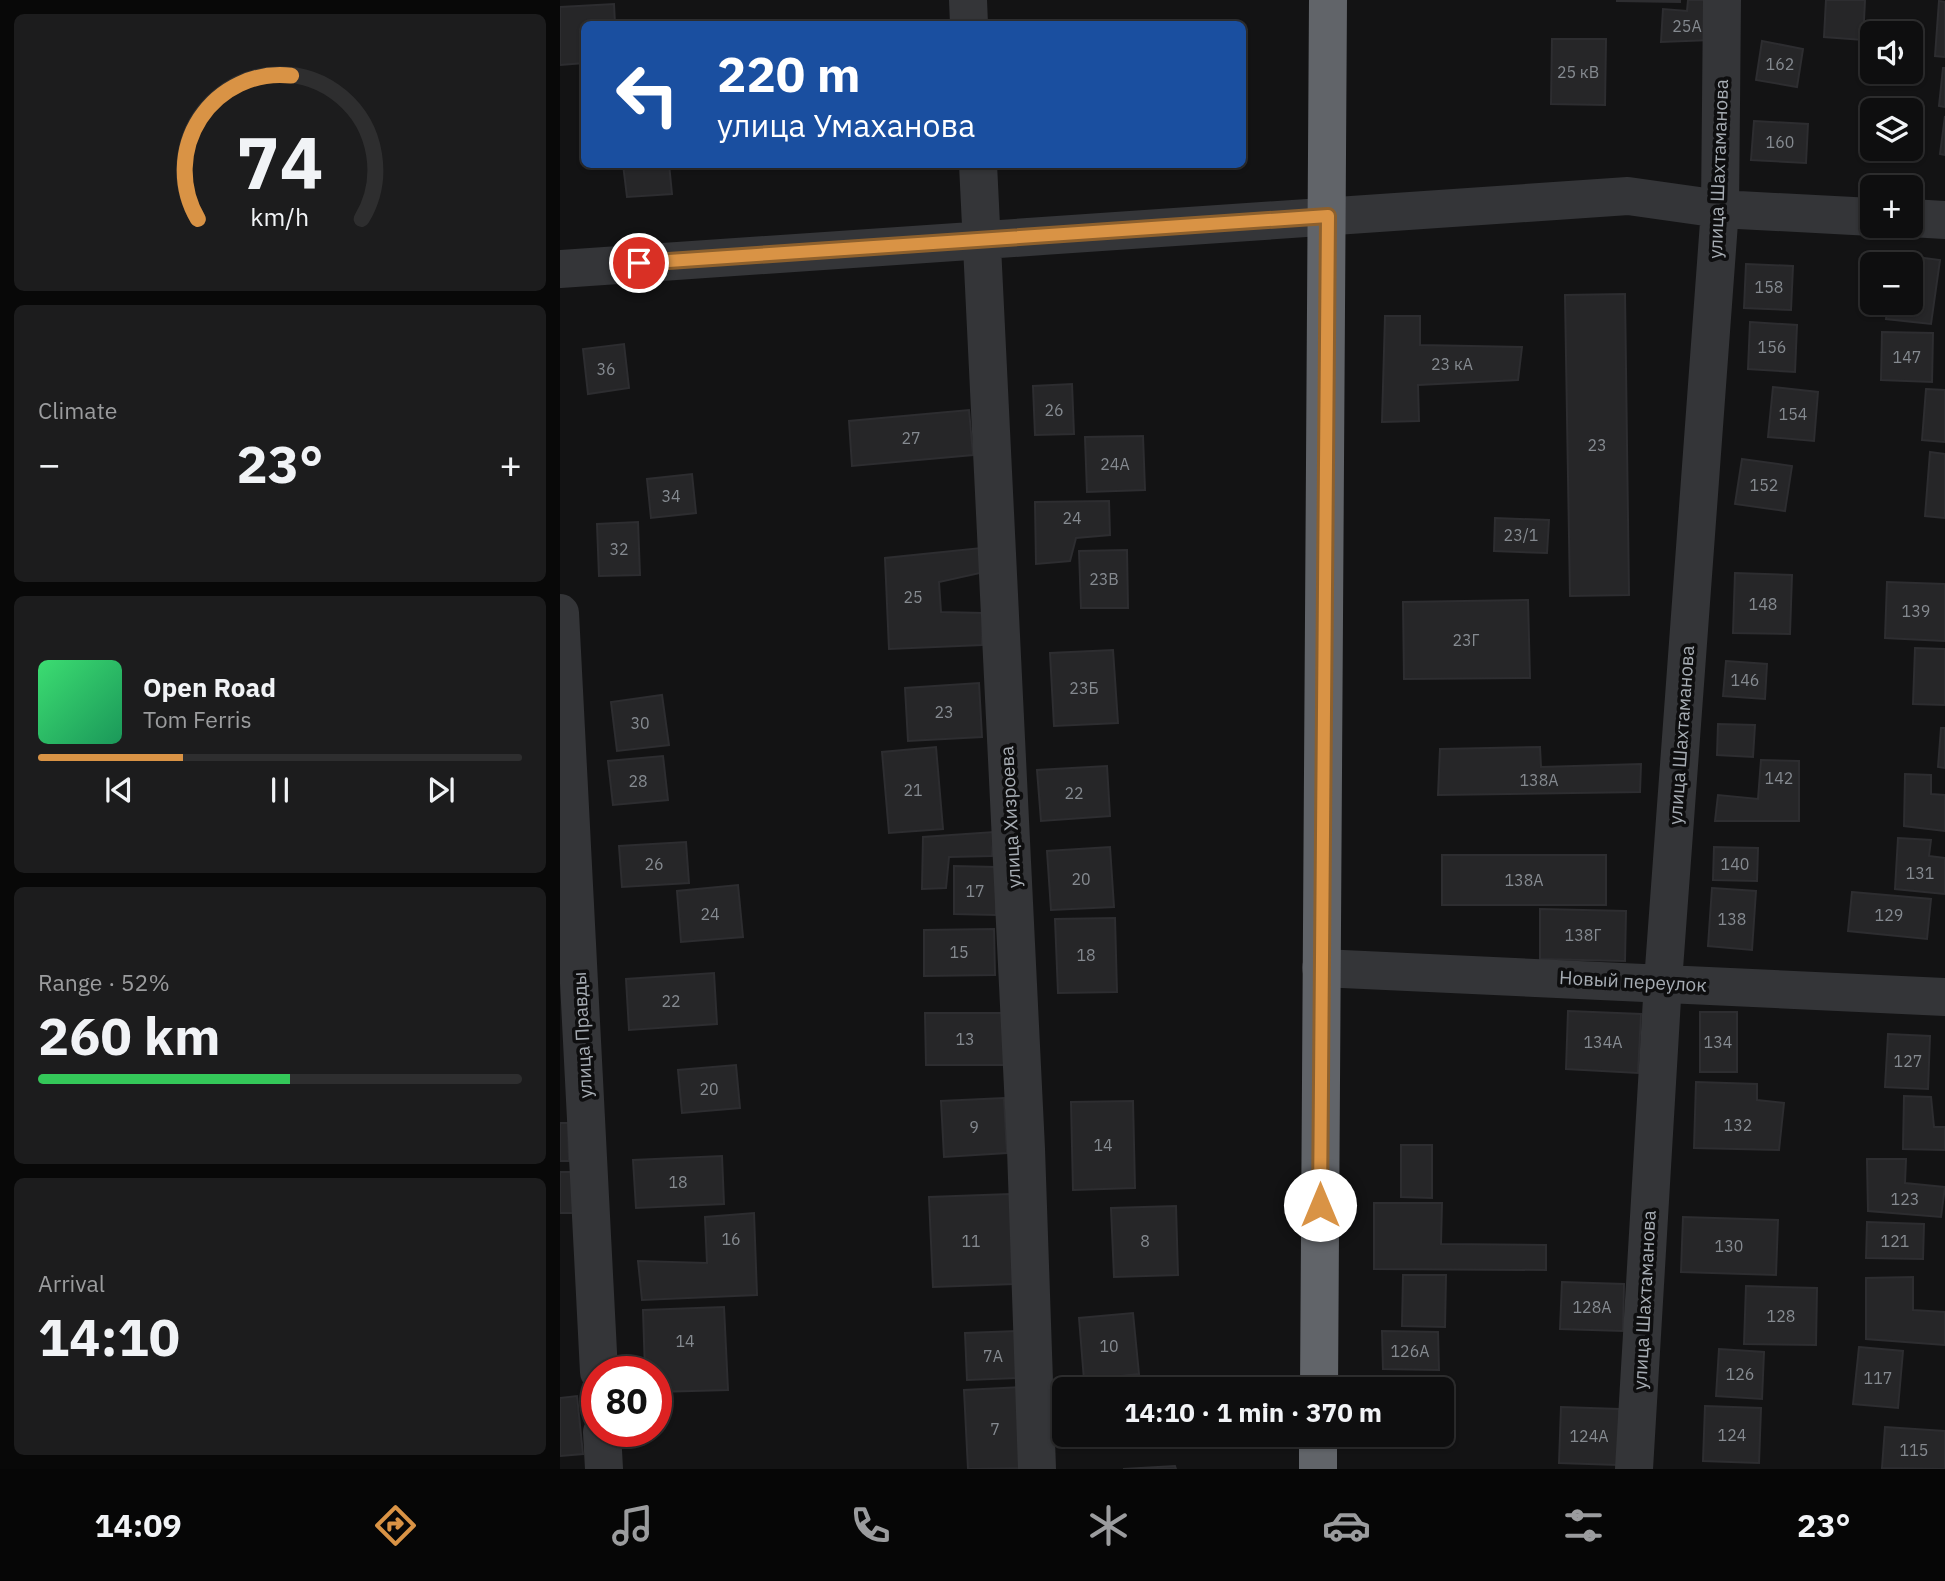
<!DOCTYPE html>
<html lang="en">
<head>
<meta charset="utf-8">
<style>
  :root { --surface:#0e0e0f; --page:#1c1c1d; --text:#f1f3f6; --muted:#9b9c9e; --line:#2e2e2f; --accent:#d99345 }
  body { margin:0; font-family:"IBM Plex Sans",sans-serif; background:var(--page); color:var(--text); height:100vh; display:flex; flex-direction:column; font-size:26px; white-space:nowrap }
  * { box-sizing:border-box; margin:0 }
  p { font-size:23px; color:var(--muted) }
  .icon { flex:none; width:38px; height:38px; fill:none; stroke:currentColor; stroke-width:2; stroke-linecap:round; stroke-linejoin:round }
  .map { position:relative; flex:1; overflow:hidden }
  .sheet { display:flex; flex-direction:column; gap:14px; padding:14px; background:#080808; width:560px }
  .sheet>* { flex:none }
  .banner { position:absolute; left:21px; top:21px; width:665px; height:147px; border-radius:10px; box-shadow:0 2px 5px #0004,0 0 0 2px var(--line); background:#1a4fa0; color:#fff; overflow:hidden }
  .buttons { position:absolute; left:1300px; top:21px; display:grid; gap:14px }
  .buttons a { display:grid; place-items:center; width:63px; height:63px; border-radius:10px; background:var(--surface); box-shadow:0 2px 5px #0004,0 0 0 2px var(--line); font-size:35px }
  .speed { position:absolute; left:21px; top:1356px; display:flex; gap:14px; font-size:35px; font-weight:700; text-align:center }
  .speed>* { display:grid; place-content:center; width:91px; height:91px; border-radius:50%; background:var(--surface); box-shadow:0 2px 5px #0004,0 0 0 2px var(--line); line-height:1 }
  .speed .limit { border:10px solid #d22; background:#fff; color:#111 }
  .pin { position:absolute; display:grid; place-items:center; width:60px; height:60px; color:#fff; margin:-30px; border:4px solid #fff; border-radius:50%; box-shadow:0 2px 7px #0007 }
  .me { position:absolute; width:77px; margin:-38px; rotate:0deg; stroke-linejoin:round; filter:drop-shadow(0 0 5px #0008) }
  .turn { display:flex; align-items:center; gap:24px; height:147px; padding:0 21px; font-size:32px }
  .turn .icon { width:91px; height:91px; stroke-width:2.5 }
  .turn b { display:block; font-size:49px; line-height:60px }
  .big { font-size:52px; font-weight:700; line-height:1.1 }
  .sheet .card { flex:1; display:flex; flex-direction:column; justify-content:center; gap:10px; min-width:0; padding:0 24px; border-radius:10px; background:var(--page) }
  .sheet .dial { align-items:center; gap:0 }
  .dial svg { height:182px; overflow:visible; fill:none; stroke:var(--line); stroke-width:7; stroke-linecap:round; text-anchor:middle }
  .dial text { fill:var(--text); stroke:none }
  .song { display:flex; align-items:center; gap:21px }
  .cover { width:84px; height:84px; border-radius:10px; background:linear-gradient(135deg,hsl(140 70% 55%),hsl(150 70% 35%)) }
  .played { height:7px; border-radius:4px; background:linear-gradient(90deg,var(--accent) 30%,var(--line) 30%) }
  .keys { display:flex; justify-content:space-around; direction:ltr }
  .heat { display:flex; justify-content:space-between; align-items:center; font-size:38px; direction:ltr }
  .charge { height:10px; border-radius:5px; background:linear-gradient(90deg,#34c759 52%,var(--line) 0) }
  .trip { position:absolute; left:492px; top:1377px; width:402px; height:70px; border-radius:10px; background:var(--surface); box-shadow:0 2px 5px #0004,0 0 0 2px var(--line); font-weight:700; line-height:70px; text-align:center }
  .menu { display:flex; height:112px; justify-content:space-around; align-items:center; background:#060606; color:var(--muted) }
  .menu .icon { width:49px; height:49px }
  .menu .current { color:var(--accent) }
  .menu b { font-size:32px; color:var(--text) }
  main { display:flex; flex:1; min-height:0 }
  .map>svg:first-child { display:block }
  .building { fill:#262628; stroke:#2d2d30; stroke-width:2 }
  .lines { fill:none; stroke-linecap:round; stroke-linejoin:round }
  .minor { stroke:#343538; stroke-width:38 }
  .highway { stroke:#616469; stroke-width:38 }
  .route-casing { stroke:#8d602d; stroke-width:18 }
  .route { stroke:#d99345; stroke-width:12 }
  .labels { text-anchor:middle; dominant-baseline:central; stroke-width:7; stroke-linejoin:round; paint-order:stroke }
  .number-label { font-size:16px; fill:#858a90 }
  .street-label { font-size:19px; fill:#a6acb3; stroke:#0e0e0f }
</style>
</head>
<body>
<main>
<section class="sheet">
<div class="card dial"><svg viewBox="0 0 100 80">
<path d="M14 69A42 42 0 1 1 86 69"/>
<path d="M14 69A42 42 0 0 1 55 6" stroke="#d99345"/>
<text x="50" y="56" font-size="32" font-weight="700">74</text>
<text x="50" y="72" font-size="11">km/h</text>
</svg></div>
<div class="card"><p>Climate</p>
<div class="heat"><a>−</a><b class="big">23°</b><a>+</a></div>
</div>
<div class="card">
<div class="song"><i class="cover"></i><div><b>Open Road</b><p>Tom Ferris</p></div></div>
<div class="played"></div>
<div class="keys"><svg class="icon" aria-label="previous" viewBox="0 0 24 24"><path d="M18 5L8 12l10 7zM5 5v14"/></svg><svg class="icon" aria-label="pause" viewBox="0 0 24 24"><path d="M8 5v14M16 5v14"/></svg><svg class="icon" aria-label="next" viewBox="0 0 24 24"><path d="M6 5l10 7-10 7zM19 5v14"/></svg></div>
</div>
<div class="card"><p>Range · 52%</p><b class="big">260 km</b><div class="charge"></div></div>
<div class="card"><p>Arrival</p><b class="big">14:10</b></div>
</section>
<div class="map">
<svg width="1385" height="1469" viewBox="0 0 1385 1469">
  <rect width="100%" height="100%" fill="#131314"/>
  <path class="building" d="M1057 0H1120V2L1057 1Z
    M1128 0H1154L1151 40 1101 42 1103 9 1127 11Z
    M1266 0H1305L1303 40 1264 37Z
    M1379 1 1385 2V57L1375 56Z
    M54 4 55 24H24V63L0 65V7Z
    M992 39H1046L1045 105 991 104Z
    M1202 41 1243 49 1237 87 1196 80Z
    M1383 68H1385V107L1379 106Z
    M1385 116V155L1380 154Z
    M1194 121 1248 124 1246 163 1191 160Z
    M63 164H109L112 194 67 197Z
    M1334 254 1380 260 1371 324 1326 319 1328 303H1351V264H1332Z
    M1186 264 1233 266 1231 310 1184 308Z
    M1065 294 1069 595 1010 596 1005 295Z
    M825 316H860V345L962 347 958 380 858 385 859 421 822 422Z
    M1190 322 1237 325 1235 372 1188 369Z
    M1322 332 1373 333 1372 382 1321 380Z
    M64 344 69 388 28 394 23 349Z
    M512 384 514 434 475 435 473 386Z
    M1213 387 1258 392 1254 441 1208 437Z
    M1366 389 1385 390V442L1362 440Z
    M409 410 413 455 292 466 289 421Z
    M583 436 585 490 527 492 525 437Z
    M1370 452 1385 454V518L1365 516Z
    M1182 459 1232 466 1225 511 1175 504Z
    M132 474 136 513 91 518 87 479Z
    M549 501 550 535 516 538 510 561 476 564 475 502Z
    M935 518 989 520 987 553 934 551Z
    M78 522 80 575 39 576 37 524Z
    M421 548 420 573 379 582 381 612 423 613 422 645 329 649 325 558Z
    M567 550 568 608H521L519 551Z
    M1175 573 1232 575 1230 634 1173 633Z
    M1327 582 1385 584V641L1325 638Z
    M968 600 970 678 844 679 843 602Z
    M1355 648 1385 649V705L1353 704Z
    M553 650 558 723 494 726 490 653Z
    M1166 661 1207 664 1205 699 1163 696Z
    M419 683 422 737 348 741 345 688Z
    M102 695 109 745 57 751 51 702Z
    M1158 724 1195 725 1193 757 1157 755Z
    M1381 728H1385V768L1378 767Z
    M376 747 383 829 329 833 322 752Z
    M980 747 981 767 1081 764 1080 792 878 795 880 749Z
    M103 756 108 800 53 805 48 761Z
    M1201 760 1239 761V821H1155L1158 795 1198 799Z
    M547 766 550 816 481 821 477 770Z
    M1345 774 1371 775V794L1385 795V831L1344 826Z
    M434 832 432 856 389 857 386 888 362 889 363 837Z
    M1338 838 1371 840 1369 856 1385 858V894L1335 889Z
    M126 842 129 883 62 887 59 846Z
    M550 847 554 907 491 910 487 851Z
    M1154 847 1198 848 1197 881 1153 880Z
    M882 855H1046V905H882Z
    M394 866 436 867V915L394 914Z
    M178 885 183 937 121 942 117 891Z
    M1152 888 1196 891 1192 950 1148 946Z
    M1292 892 1371 899 1367 939 1288 931Z
    M980 909 1066 911 1065 961 980 959Z
    M555 918 557 992 498 993 495 919Z
    M434 929 435 975 364 976V930Z
    M154 973 157 1024 69 1030 66 979Z
    M1008 1011 1081 1014 1078 1073 1006 1069Z
    M1140 1012H1177V1072H1140Z
    M365 1013H445V1065H366Z
    M1328 1034 1370 1036 1368 1089 1325 1087Z
    M176 1065 180 1108 122 1113 118 1070Z
    M1136 1082 1197 1084V1100L1224 1103 1219 1150 1134 1148Z
    M1344 1096 1371 1097 1374 1127H1385V1150L1343 1149Z
    M444 1098 447 1153 384 1157 381 1101Z
    M573 1101 575 1188 513 1190 511 1102Z
    M0 1123H8L9 1161H0Z
    M841 1145H872V1198L841 1197Z
    M162 1156 164 1204 76 1208 73 1160Z
    M1307 1159H1346L1345 1183 1385 1187 1381 1217 1308 1211Z
    M0 1172H11L14 1213H0Z
    M450 1194 454 1284 373 1287 369 1197Z
    M814 1203H882L881 1244 986 1245V1270L814 1269Z
    M616 1206 618 1275 554 1277 551 1208Z
    M194 1213 197 1295 82 1300 78 1261 147 1263 145 1217Z
    M1123 1217 1218 1220 1216 1275 1121 1272Z
    M1307 1222 1364 1224 1363 1259 1306 1258Z
    M843 1275H886L885 1327 842 1326Z
    M1353 1277V1310L1385 1312V1345L1306 1339V1278Z
    M1002 1282 1064 1284 1063 1331 1000 1329Z
    M1186 1286 1257 1288 1256 1345 1184 1344Z
    M164 1307 168 1390 96 1392V1372H85L83 1310Z
    M573 1313 579 1374 524 1380 519 1318Z
    M459 1331 461 1378 407 1380 405 1333Z
    M822 1331 878 1332 879 1370 823 1369Z
    M1299 1347 1343 1351 1338 1408 1293 1404Z
    M1159 1349 1204 1352 1202 1399 1156 1396Z
    M463 1387 467 1468 408 1469 404 1390Z
    M17 1396 23 1454 0 1456V1398Z
    M1145 1406 1201 1408 1199 1463 1143 1461Z
    M1001 1407 1059 1409 1058 1465 999 1463Z
    M1325 1427 1385 1431V1469L1322 1468Z
    M615 1466 616 1469H563Z"/>
  <g class="lines">
    <path class="minor" d="M408 0 409 24
      M418 164 466 1149 477 1469
      M1351 218 1385 220
      M0 269 1068 196 1160 209 1312 217
      M0 613 39 1372
      M761 968 1385 997
      M42 1432 44 1469
      M1074 1469 1103 982 1160 209 1162 0"/>
    <path class="highway" d="M759 1390 768 0
      M758 1469V1435"/>
  </g>
  <g class="lines">
    <g class="route-casing">
      <path id="route" d="M79 263 768 216 760 1205"/>
    </g>
    <use href="#route" class="route"/>
  </g>
  <g class="labels">
    <g class="number-label">
      <text x="1127" y="26">25А</text>
      <text x="1220" y="64">162</text>
      <text x="1018" y="72">25 кВ</text>
      <text x="1220" y="142">160</text>
      <text x="1209" y="287">158</text>
      <text x="1212" y="347">156</text>
      <text x="1347" y="357">147</text>
      <text x="892" y="364">23 кА</text>
      <text x="46" y="369">36</text>
      <text x="494" y="410">26</text>
      <text x="1233" y="414">154</text>
      <text x="351" y="438">27</text>
      <text x="1037" y="445">23</text>
      <text x="555" y="464">24А</text>
      <text x="1204" y="485">152</text>
      <text x="111" y="496">34</text>
      <text x="512" y="518">24</text>
      <text x="961" y="535">23/1</text>
      <text x="59" y="549">32</text>
      <text x="544" y="579">23В</text>
      <text x="353" y="597">25</text>
      <text x="1203" y="604">148</text>
      <text x="1356" y="611">139</text>
      <text x="906" y="640">23Г</text>
      <text x="1185" y="680">146</text>
      <text x="524" y="688">23Б</text>
      <text x="384" y="712">23</text>
      <text x="80" y="723">30</text>
      <text x="1219" y="778">142</text>
      <text x="979" y="780">138А</text>
      <text x="78" y="781">28</text>
      <text x="353" y="790">21</text>
      <text x="514" y="793">22</text>
      <text x="94" y="864">26</text>
      <text x="1175" y="864">140</text>
      <text x="1360" y="873">131</text>
      <text x="521" y="879">20</text>
      <text x="964" y="880">138А</text>
      <text x="415" y="891">17</text>
      <text x="150" y="914">24</text>
      <text x="1329" y="915">129</text>
      <text x="1172" y="919">138</text>
      <text x="1023" y="935">138Г</text>
      <text x="399" y="952">15</text>
      <text x="526" y="955">18</text>
      <text x="111" y="1001">22</text>
      <text x="405" y="1039">13</text>
      <text x="1043" y="1042">134А</text>
      <text x="1158" y="1042">134</text>
      <text x="1348" y="1061">127</text>
      <text x="149" y="1089">20</text>
      <text x="1178" y="1125">132</text>
      <text x="414" y="1127">9</text>
      <text x="543" y="1145">14</text>
      <text x="118" y="1182">18</text>
      <text x="1345" y="1199">123</text>
      <text x="171" y="1239">16</text>
      <text x="411" y="1241">11</text>
      <text x="585" y="1241">8</text>
      <text x="1335" y="1241">121</text>
      <text x="1169" y="1246">130</text>
      <text x="1032" y="1307">128А</text>
      <text x="1221" y="1316">128</text>
      <text x="125" y="1341">14</text>
      <text x="549" y="1346">10</text>
      <text x="850" y="1351">126А</text>
      <text x="433" y="1356">7А</text>
      <text x="1180" y="1374">126</text>
      <text x="1318" y="1378">117</text>
      <text x="435" y="1429">7</text>
      <text x="1172" y="1435">124</text>
      <text x="1029" y="1436">124А</text>
      <text x="1354" y="1450">115</text>
    </g>
    <g class="street-label">
      <text transform="translate(1158 169) rotate(-88)">улица Шахтаманова</text>
      <text transform="translate(1121 735) rotate(-86)">улица Шахтаманова</text>
      <text transform="translate(450 817) rotate(-93)">улица Хизроева</text>
      <text transform="translate(1073 981) rotate(3)">Новый переулок</text>
      <text transform="translate(22 1035) rotate(-93)">улица Правды</text>
      <text transform="translate(1084 1300) rotate(-87)">улица Шахтаманова</text>
    </g>
  </g>
</svg>
<div class="buttons">
<a><svg class="icon" aria-label="sound" viewBox="0 0 24 24"><path d="M4 9h4l5-4v14l-5-4H4zM17 9q2 3 0 6"/></svg></a>
<a><svg class="icon" aria-label="layers" viewBox="0 0 24 24"><path d="M12 4l9 5-9 5-9-5zM3 14l9 5 9-5"/></svg></a>
<a>+</a>
<a>−</a>
</div>
<div class="speed"><div class="limit">80</div></div>
<div class="pin" style="left:79px;top:263px;background:#d93025"><svg class="icon" aria-label="arrive" viewBox="0 0 24 24"><path d="M6 21V4h12l-3 4 3 4H6"/></svg></div>
<svg class="me" style="left:760px;top:1205px" viewBox="-20 -20 40 40"><circle r="19" fill="#fff"/><path d="M0-13L10 11 0 6-10 11z" fill="#d99345"/></svg>
<div class="trip">14:10 · 1 min · 370 m</div>
<div class="banner">
<div class="turn"><svg class="icon" aria-label="left" viewBox="0 0 24 24"><path d="M17 20v-9H6M10 6l-5 5 5 5"/></svg><div><b>220 m</b>улица Умаханова</div></div>
</div>
</div>
</main>
<nav class="menu">
<b>14:09</b>
<svg class="icon current" aria-label="directions" viewBox="0 0 24 24"><path d="M12 3l9 9-9 9-9-9zM9 14v-3h6M13 9l2 2-2 2"/></svg>
<svg class="icon" aria-label="music" viewBox="0 0 24 24"><path d="M9 18V5l10-2v13"/><circle cx="6" cy="18" r="3"/><circle cx="16" cy="16" r="3"/></svg>
<svg class="icon" aria-label="phone" viewBox="0 0 24 24"><path d="M5 4h4l2 5-3 2q2 4 5 5l2-3 5 2v4C11 20 4 13 5 4z"/></svg>
<svg class="icon" aria-label="climate" viewBox="0 0 24 24"><path d="M12 3v18M4 7l16 10M4 17L20 7"/></svg>
<svg class="icon" aria-label="car" viewBox="0 0 24 24"><path d="M5 17H2v-5l4-1 3-4h7l3 4 3 1v5h-3M9 17h6M6 11h13"/><circle cx="7" cy="17" r="2"/><circle cx="17" cy="17" r="2"/></svg>
<svg class="icon" aria-label="filters" viewBox="0 0 24 24"><path d="M4 7h16M4 17h16"/><circle cx="9" cy="7" r="2"/><circle cx="15" cy="17" r="2"/></svg>
<b>23°</b>
</nav>
</body>
</html>
